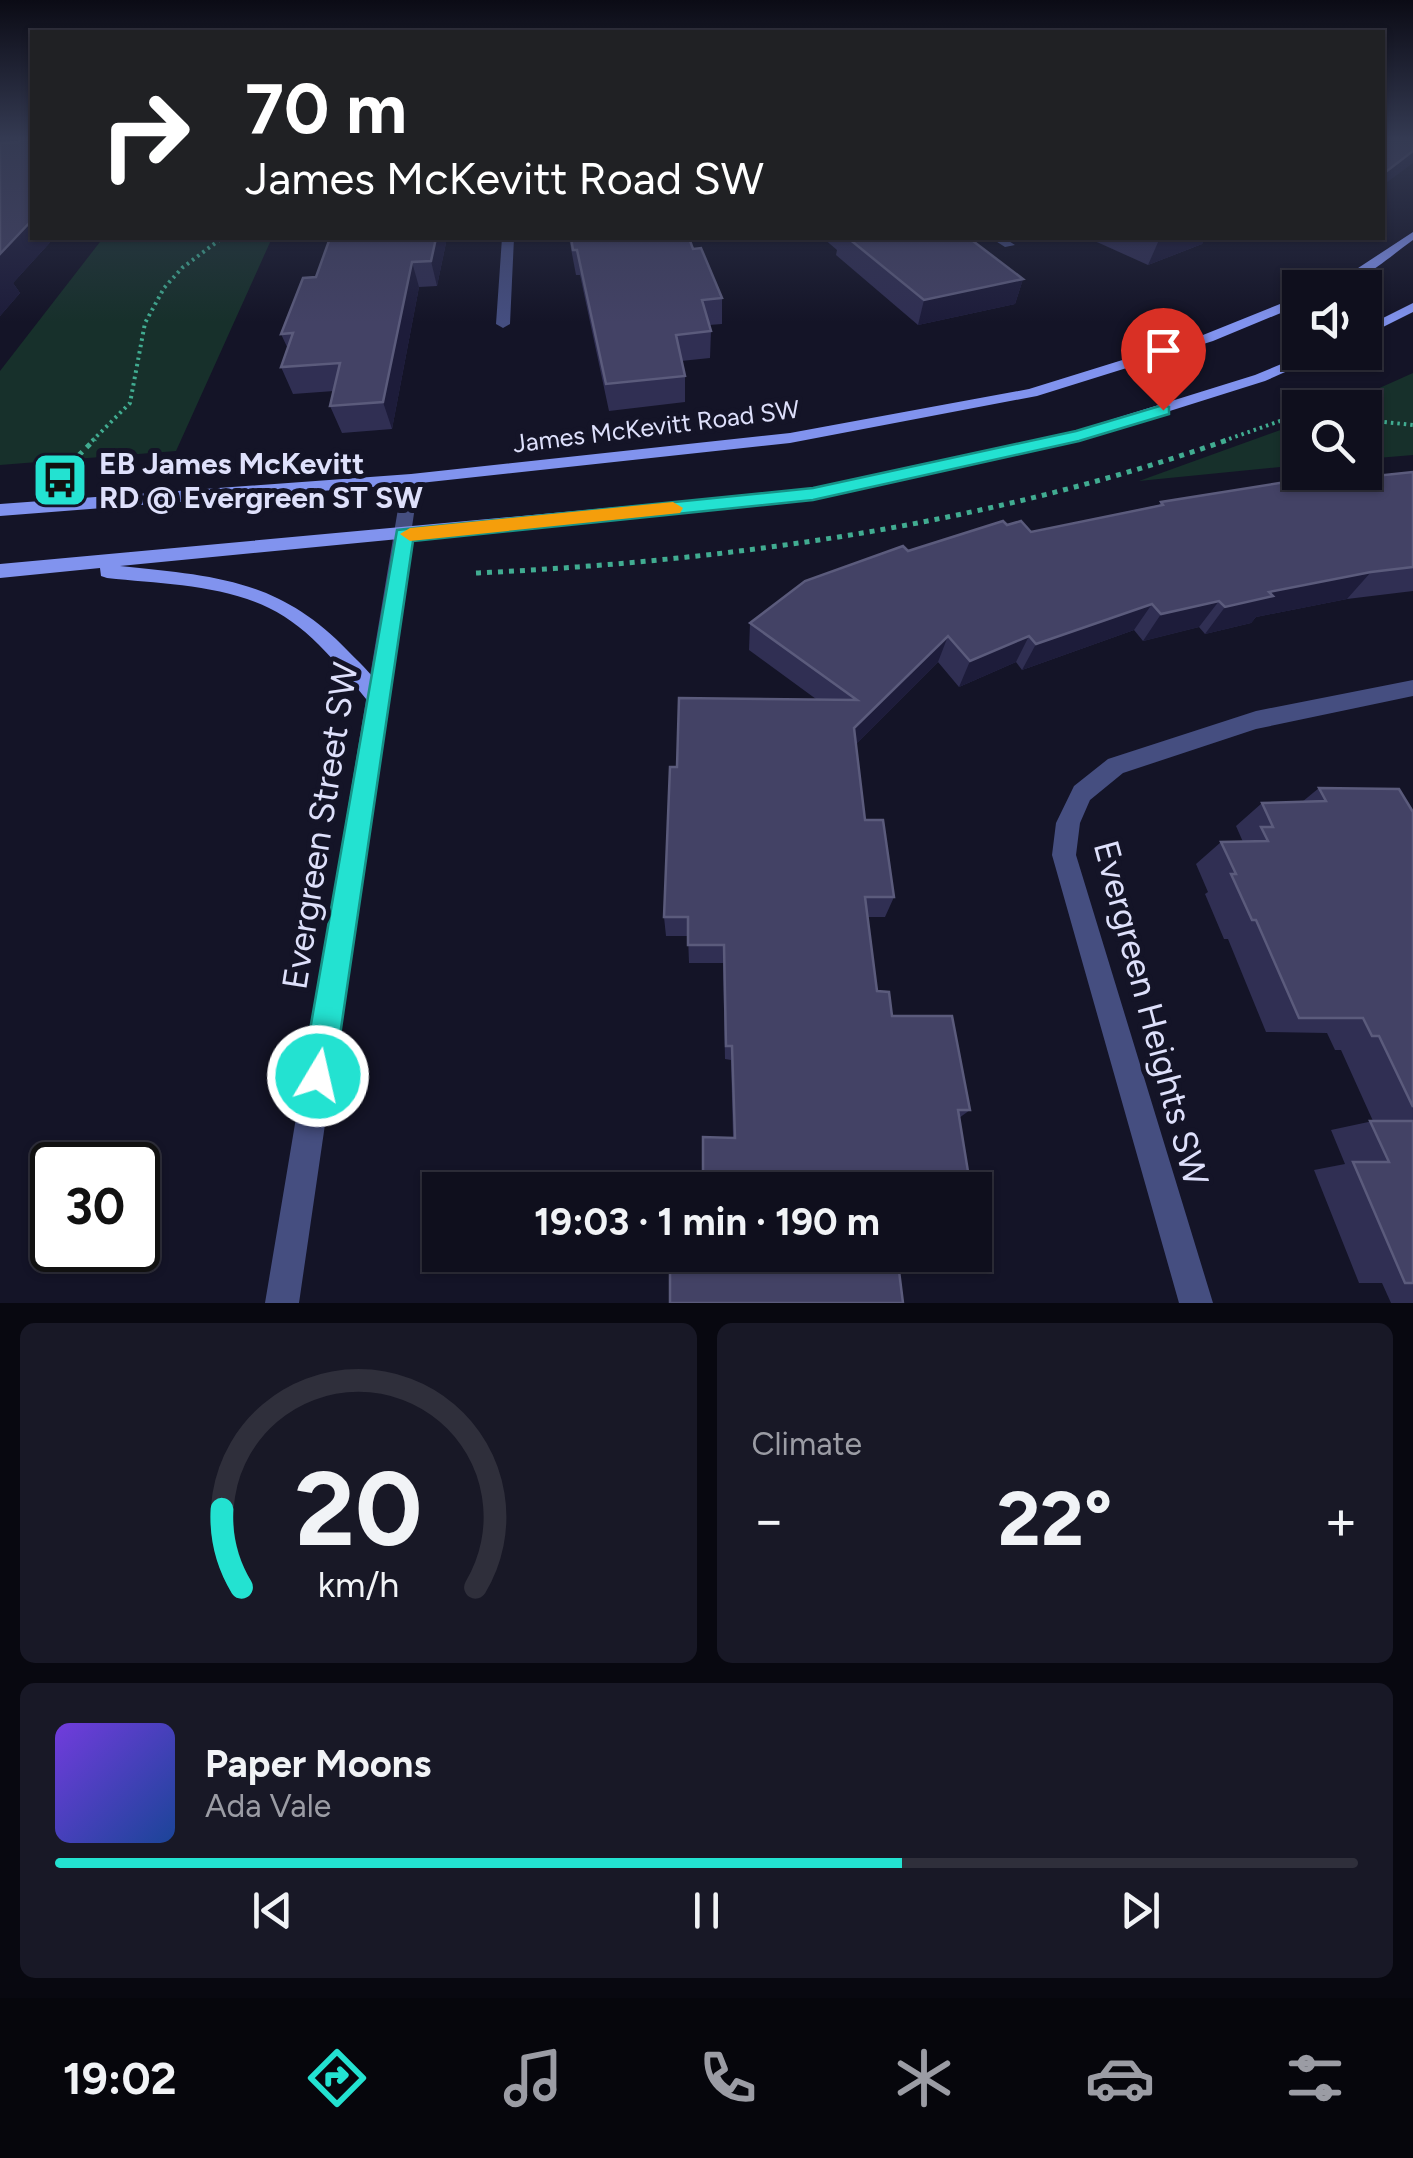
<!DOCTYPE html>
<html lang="en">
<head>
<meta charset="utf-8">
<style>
  :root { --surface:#0f0f1d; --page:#181826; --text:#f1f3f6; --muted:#9b9ca4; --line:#2f2f3b; --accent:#23e2d1 }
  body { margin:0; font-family:Figtree,sans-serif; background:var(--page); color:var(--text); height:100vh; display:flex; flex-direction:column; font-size:38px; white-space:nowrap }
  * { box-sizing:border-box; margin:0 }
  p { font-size:32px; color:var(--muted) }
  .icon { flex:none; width:55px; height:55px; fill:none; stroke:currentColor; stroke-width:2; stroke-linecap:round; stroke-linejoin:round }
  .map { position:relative; height:1303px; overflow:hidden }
  .sheet { display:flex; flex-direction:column; gap:20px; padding:20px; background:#080810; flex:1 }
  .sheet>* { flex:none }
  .top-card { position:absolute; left:30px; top:30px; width:1355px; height:210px; border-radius:0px; box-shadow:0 2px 8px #0004,0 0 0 2px var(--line); background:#202124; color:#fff; overflow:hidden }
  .controls { position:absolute; left:1282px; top:270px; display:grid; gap:20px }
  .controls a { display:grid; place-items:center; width:100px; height:100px; border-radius:0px; background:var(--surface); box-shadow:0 2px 8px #0004,0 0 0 2px var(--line); font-size:50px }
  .speed { position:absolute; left:30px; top:1142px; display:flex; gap:20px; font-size:50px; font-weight:700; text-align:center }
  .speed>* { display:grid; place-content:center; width:130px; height:130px; border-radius:50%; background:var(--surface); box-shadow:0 2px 8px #0004,0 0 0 2px var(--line); line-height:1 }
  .speed .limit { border:5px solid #111; border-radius:15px; background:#fff; color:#111 }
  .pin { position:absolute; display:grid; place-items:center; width:85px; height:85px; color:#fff; margin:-102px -42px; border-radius:50% 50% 50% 0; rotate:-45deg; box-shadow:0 0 10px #0007 }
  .pin .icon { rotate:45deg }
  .me { position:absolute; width:110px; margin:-55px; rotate:9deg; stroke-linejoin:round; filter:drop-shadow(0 0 8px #0008) }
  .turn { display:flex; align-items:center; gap:35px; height:210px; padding:0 50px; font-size:45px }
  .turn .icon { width:130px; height:130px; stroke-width:2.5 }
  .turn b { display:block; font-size:70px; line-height:85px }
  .big { font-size:75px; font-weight:700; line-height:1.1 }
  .sheet .card { flex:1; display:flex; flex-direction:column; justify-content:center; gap:15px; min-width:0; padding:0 35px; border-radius:15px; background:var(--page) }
  .sheet .dial { align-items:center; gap:0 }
  .dial svg { height:260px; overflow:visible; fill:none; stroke:var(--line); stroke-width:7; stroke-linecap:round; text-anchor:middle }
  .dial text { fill:var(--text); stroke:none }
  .song { display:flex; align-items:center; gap:30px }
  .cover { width:120px; height:120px; border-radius:15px; background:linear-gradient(135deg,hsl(260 70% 55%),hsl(220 70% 35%)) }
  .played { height:10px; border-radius:5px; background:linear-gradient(90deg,var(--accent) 65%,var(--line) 65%) }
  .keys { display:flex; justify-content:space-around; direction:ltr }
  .heat { display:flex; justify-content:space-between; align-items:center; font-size:55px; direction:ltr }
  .sheet .tiles { flex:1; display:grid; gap:20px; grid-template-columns:1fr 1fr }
  .card:last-child { grid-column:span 2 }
  .trip { position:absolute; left:422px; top:1172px; width:570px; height:100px; border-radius:0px; background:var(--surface); box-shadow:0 2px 8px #0004,0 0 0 2px var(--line); font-weight:700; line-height:100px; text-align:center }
  .tab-bar { display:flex; height:160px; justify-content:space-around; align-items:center; background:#06060c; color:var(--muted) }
  .tab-bar .icon { width:70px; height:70px }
  .tab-bar .on { color:var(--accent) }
  .tab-bar b { font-size:45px; color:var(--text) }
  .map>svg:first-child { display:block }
  .green { fill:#17302b }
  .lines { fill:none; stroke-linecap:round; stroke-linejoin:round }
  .path-far1 { stroke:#41ac91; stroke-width:4; stroke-dasharray:2.5 4; stroke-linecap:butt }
  .path { stroke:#41ac91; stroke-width:5; stroke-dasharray:5 6; stroke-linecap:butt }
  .minor { fill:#454e80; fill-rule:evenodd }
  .secondary { fill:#8193ee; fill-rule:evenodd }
  .wall { fill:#302f53 }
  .shaded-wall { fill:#1d1c3a }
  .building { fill:#434265; stroke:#5b5b7c; stroke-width:2.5 }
  .route { fill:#23e2d1; stroke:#179388; stroke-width:2.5 }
  .slow { fill:#f59e0b }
  .labels { text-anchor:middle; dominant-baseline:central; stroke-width:10; stroke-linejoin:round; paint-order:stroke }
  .far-street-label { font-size:25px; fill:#dee0fb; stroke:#141427 }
  .poi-label { font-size:30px; font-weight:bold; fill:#dee0fb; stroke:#141427; text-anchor:start }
  .near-street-label { font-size:35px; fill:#dee0fb; stroke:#141427 }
</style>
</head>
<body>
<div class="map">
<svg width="1413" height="1303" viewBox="0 0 1413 1303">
  <rect width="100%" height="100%" fill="#141427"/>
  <path class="green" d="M103 238H272L176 451 0 465V371Z
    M1413 373V455L1365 459V408L1337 407Z
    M1300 423V465L1139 481Z"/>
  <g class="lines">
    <path class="path-far1" d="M1317 408H1321
      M1365 420 1413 425
      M92 441 130 403 145 323 164 288 182 268 222 238
      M1223 441 1300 414"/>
    <path class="path" d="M71 463 95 439
      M476 573C732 561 987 525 1230 439"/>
    <path class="minor" d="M502 238H514L510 324 503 328 496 324Z
      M991 238H1004L1015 245 1005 247Z
      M411 474 419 479 299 1303H265L403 479Z
      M1413 680V696L1256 729 1123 773 1090 800 1080 823 1076 855 1213 1303H1179L1052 855 1056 823 1074 786 1108 759 1256 711Z"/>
    <path class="secondary" d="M1413 232V240C1385 260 1357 288 1322 288L1352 272Z
      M1300 296V305L1213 341 1037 396 790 443 411 484 0 516V504L411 474 790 433 1029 389 1203 335Z
      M1413 303V312L1365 336V327Z
      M1310 352H1330L1265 381 1084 438 813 499 120 566C215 576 279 579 348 651 363 666 379 681 388 699L385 705 378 708 371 705C342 670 311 628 269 608 220 584 160 584 107 578L101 576 100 568 0 578V564L813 489 1075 431 1255 375Z"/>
  </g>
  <path class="wall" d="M0 139H32V238H54L13 283 20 293 0 316Z
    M330 238H451H447L437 286 419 287 392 429 342 433 330 406 334 391 293 394 281 367 288 349 281 334 316 277Z
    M569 238H689L693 249 722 298V324L709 325 711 331 710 358 681 361 685 376V402L609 411 580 275H576Z
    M823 238H969L1023 279 1015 304 918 325 836 255 837 250Z
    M1088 238H1205L1202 244 1148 265Z
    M1413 472V591L1347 599 1256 617 1251 623 1205 634 1199 627 1143 641 1134 630 1022 670 1016 662 959 687 938 662 856 744 865 820 894 897 885 917H867L877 991 892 1016 970 1110 959 1118 733 1138 731 1060 725 1059 723 963H689L688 936H666L664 917 677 767 816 699 749 650 750 623 908 551 1007 525 1031 532 1159 505 1161 502Z
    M1319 788 1413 812V1303H1391L1382 1283H1359L1314 1170 1345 1164 1331 1130 1373 1121 1341 1050H1335L1327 1033 1266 1032 1228 939H1224L1205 894 1208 892 1196 864 1221 842H1243L1236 826 1262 803 1302 802Z"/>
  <path class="shaded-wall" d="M1413 151V163L1382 186V178L1387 171Z
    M32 220V238H54L13 283 20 293 0 316V254Z
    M436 238H447L437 286 431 261Z
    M1166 238H1205L1202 244 1148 265 1159 240Z
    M412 262 419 287 392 429 383 402Z
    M1023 279 1015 304 918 325 924 300Z
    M1371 572 1347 599 1256 617 1251 623 1205 634 1225 607 1269 592Z
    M1219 601 1199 627 1143 641 1161 614Z
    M1152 604 1134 630 1022 670 1036 644Z
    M948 636 938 662 847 753 854 728Z
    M1029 636 1016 662 959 687 970 661Z"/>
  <path class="building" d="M19 139H32V220L0 254V143L19 142Z
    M1382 139H1413V151L1387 171 1382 170Z
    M330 238H436L431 261 412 262 383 402 330 406 340 363 281 367 293 333 281 334 303 278 316 277Z
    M571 238H689L693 249 701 248 722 298 702 300 711 331 676 335 685 376 606 384 577 250H573Z
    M848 238H969L1023 279 924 300Z
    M1349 472H1362L1366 477 1413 472V567L1371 572 1269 592 1273 596 1225 607 1219 601 1161 614 1152 604 1036 644 1029 636 970 661 948 636 854 728 865 820H883L894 897H865L877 991 889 992 892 1016H952L970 1110H958L971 1190H703V1137L735 1138 732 1046H726L724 945H688V917H664L670 767H677L679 698 857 700 750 623 805 581 903 546 908 551 1003 521 1007 525 1021 521 1031 532 1163 505 1161 502Z
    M1319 788 1399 789 1413 812V1107L1379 1036H1372L1363 1018H1299L1256 920H1252L1231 874H1236L1221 842 1268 841 1261 827H1273L1262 803 1326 801Z
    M1370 1121H1413V1283H1405L1353 1162H1389Z
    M975 1216 979 1240H975Z
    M670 1255H897L903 1303H670Z"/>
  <linearGradient id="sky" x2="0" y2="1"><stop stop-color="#0b0b15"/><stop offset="0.43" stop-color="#343a52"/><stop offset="1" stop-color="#343a52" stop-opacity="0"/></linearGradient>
  <rect width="1413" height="322" fill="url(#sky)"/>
  <path class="route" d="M1163 405 1169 407V414L1079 441 813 500 413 541 334 1076 330 1088 318 1093 306 1088 302 1076 397 530 813 488 1076 431Z"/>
  <path class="slow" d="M673 502 683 508 680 513 410 541 400 534 410 528Z"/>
  <defs>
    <g id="bus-square" transform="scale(2.875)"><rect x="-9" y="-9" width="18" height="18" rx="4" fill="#23e2d1" stroke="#141427"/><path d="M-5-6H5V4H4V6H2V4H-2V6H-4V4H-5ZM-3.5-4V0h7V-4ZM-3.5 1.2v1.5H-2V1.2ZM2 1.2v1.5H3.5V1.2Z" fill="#111"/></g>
  </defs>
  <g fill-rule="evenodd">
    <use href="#bus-square" x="60" y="480"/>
  </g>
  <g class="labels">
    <g class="far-street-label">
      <text transform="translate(656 426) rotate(-7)">James McKevitt Road SW</text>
    </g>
    <g class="poi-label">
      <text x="99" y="463">EB James McKevitt<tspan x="99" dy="34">RD @ Evergreen ST SW</tspan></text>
    </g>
    <g class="near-street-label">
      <text transform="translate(320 826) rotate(-81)">Evergreen Street SW</text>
      <text transform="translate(1151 1013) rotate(75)">Evergreen Heights SW</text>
    </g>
  </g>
</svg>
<div class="controls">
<a><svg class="icon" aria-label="sound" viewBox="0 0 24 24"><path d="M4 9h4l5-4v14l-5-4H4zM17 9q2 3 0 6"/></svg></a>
<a><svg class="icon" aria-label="search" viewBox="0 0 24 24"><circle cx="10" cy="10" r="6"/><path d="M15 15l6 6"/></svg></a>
</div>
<div class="speed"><div class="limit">30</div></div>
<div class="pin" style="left:1163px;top:410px;background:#d93025"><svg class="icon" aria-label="arrive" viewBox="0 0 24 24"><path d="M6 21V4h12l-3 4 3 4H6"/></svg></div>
<svg class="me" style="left:318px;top:1076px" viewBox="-20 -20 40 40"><circle r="17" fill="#23e2d1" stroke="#fff" stroke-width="3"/><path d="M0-11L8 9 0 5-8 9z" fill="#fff"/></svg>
<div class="trip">19:03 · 1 min · 190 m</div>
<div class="top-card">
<div class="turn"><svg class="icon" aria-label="right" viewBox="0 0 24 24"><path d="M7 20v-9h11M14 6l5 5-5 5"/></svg><div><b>70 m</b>James McKevitt Road SW</div></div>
</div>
</div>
<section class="sheet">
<div class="tiles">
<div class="card dial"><svg viewBox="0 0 100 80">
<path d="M14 69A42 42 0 1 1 86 69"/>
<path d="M14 69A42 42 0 0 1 8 45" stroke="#23e2d1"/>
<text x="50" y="56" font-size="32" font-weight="700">20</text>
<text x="50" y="72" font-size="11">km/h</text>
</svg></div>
<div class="card"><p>Climate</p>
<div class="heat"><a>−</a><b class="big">22°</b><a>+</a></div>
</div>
<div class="card">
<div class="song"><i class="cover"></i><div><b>Paper Moons</b><p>Ada Vale</p></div></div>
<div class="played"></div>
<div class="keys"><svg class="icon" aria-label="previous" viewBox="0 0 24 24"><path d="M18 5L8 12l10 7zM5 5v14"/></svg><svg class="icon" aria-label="pause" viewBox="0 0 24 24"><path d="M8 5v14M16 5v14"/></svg><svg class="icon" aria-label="next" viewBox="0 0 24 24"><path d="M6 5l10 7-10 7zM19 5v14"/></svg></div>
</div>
</div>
</section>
<nav class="tab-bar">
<b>19:02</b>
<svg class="icon on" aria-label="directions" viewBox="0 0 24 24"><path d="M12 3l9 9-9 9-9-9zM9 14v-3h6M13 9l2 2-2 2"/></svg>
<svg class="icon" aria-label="music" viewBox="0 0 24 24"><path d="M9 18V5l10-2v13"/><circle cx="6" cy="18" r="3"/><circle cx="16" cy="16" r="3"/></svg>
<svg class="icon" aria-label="phone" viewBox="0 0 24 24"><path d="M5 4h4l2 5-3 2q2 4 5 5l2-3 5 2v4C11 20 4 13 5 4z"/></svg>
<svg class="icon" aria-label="climate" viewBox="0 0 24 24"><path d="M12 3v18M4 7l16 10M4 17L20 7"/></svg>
<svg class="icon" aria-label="car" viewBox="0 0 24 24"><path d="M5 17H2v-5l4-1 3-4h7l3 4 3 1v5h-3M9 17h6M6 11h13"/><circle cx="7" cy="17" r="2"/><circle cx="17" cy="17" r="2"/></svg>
<svg class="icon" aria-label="filters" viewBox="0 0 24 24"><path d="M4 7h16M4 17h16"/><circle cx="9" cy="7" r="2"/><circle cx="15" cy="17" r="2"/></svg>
</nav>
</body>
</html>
